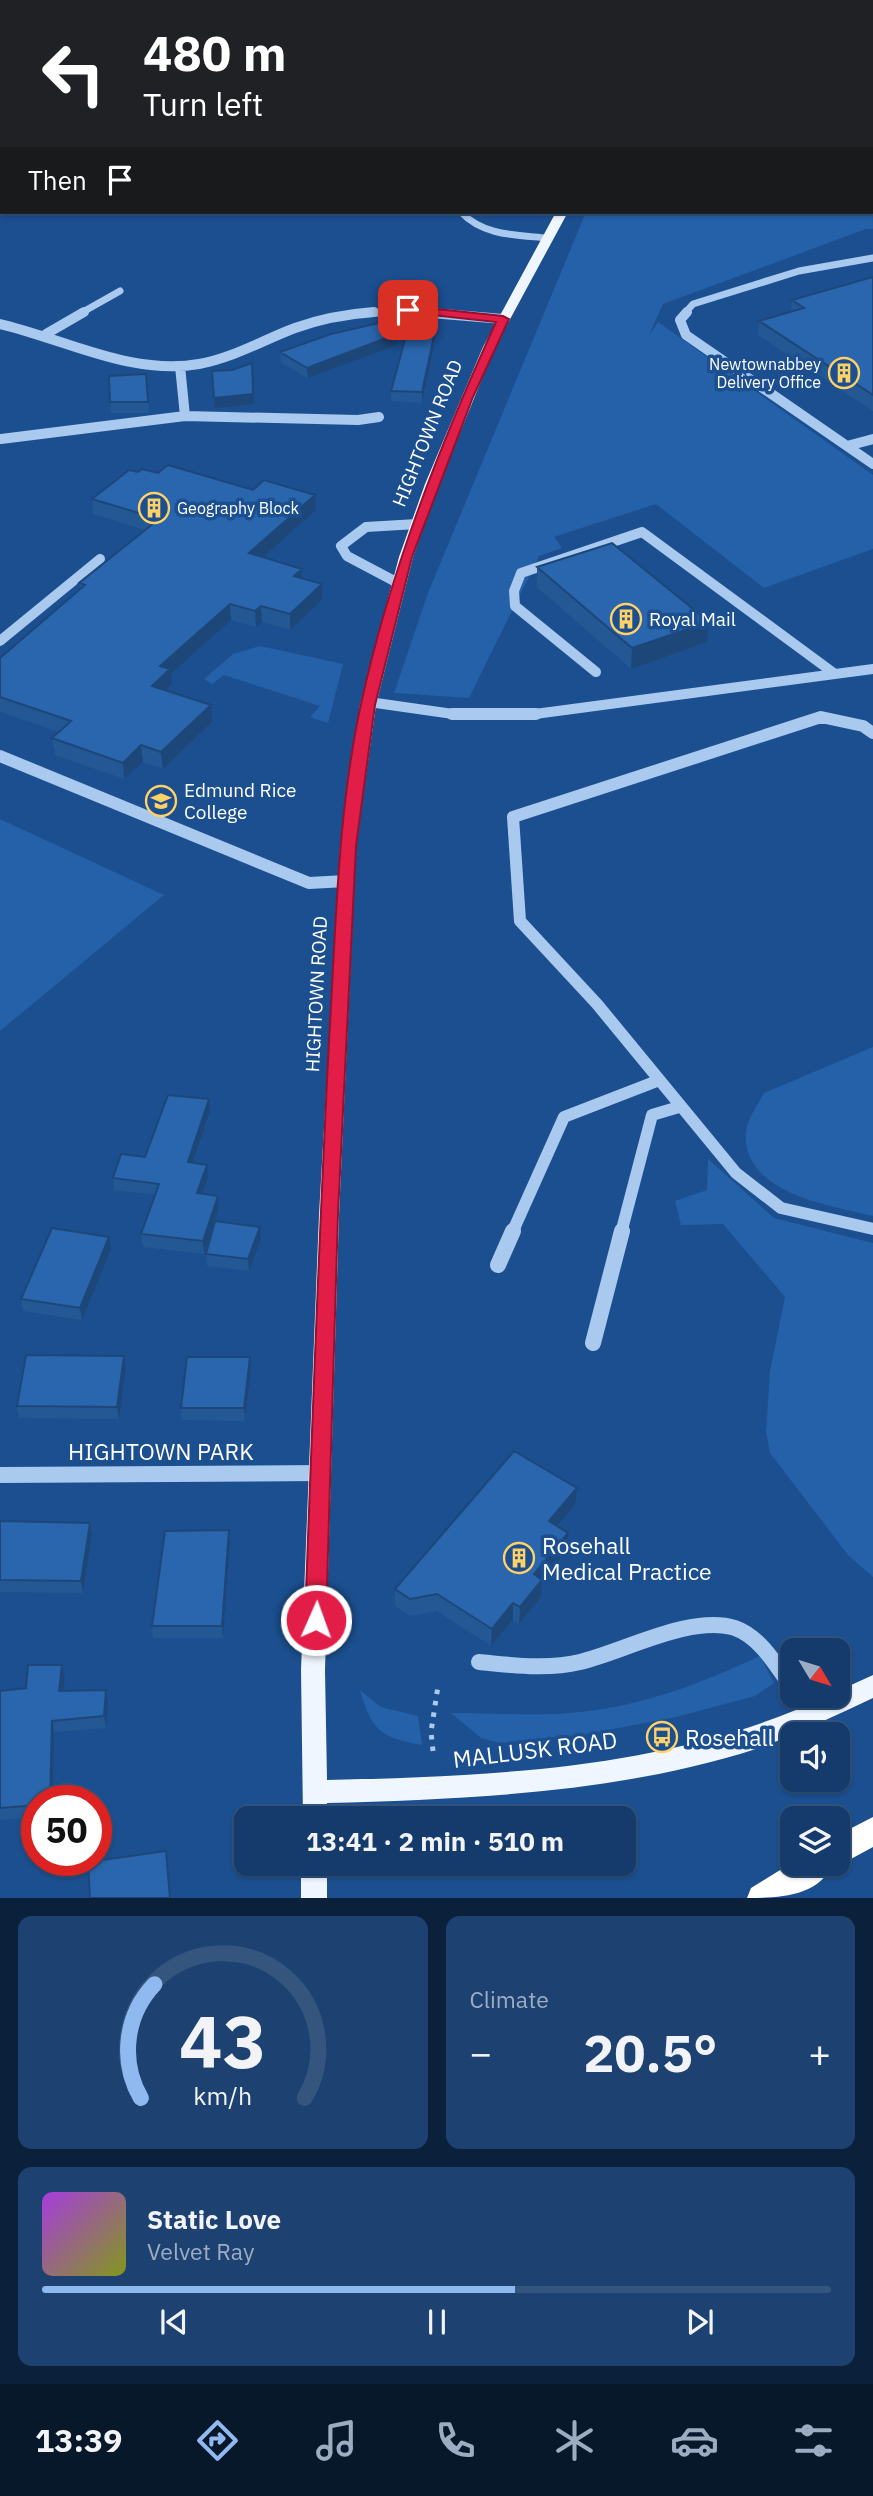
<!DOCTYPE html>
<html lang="en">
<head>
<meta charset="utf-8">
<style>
  :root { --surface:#143b6b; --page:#1d4271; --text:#f1f3f6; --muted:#9dadc1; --line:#33557e; --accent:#90b9f0 }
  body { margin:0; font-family:"IBM Plex Sans",sans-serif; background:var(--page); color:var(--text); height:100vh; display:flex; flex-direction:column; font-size:26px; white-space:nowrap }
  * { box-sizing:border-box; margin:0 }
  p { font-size:23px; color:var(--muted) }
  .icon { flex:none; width:38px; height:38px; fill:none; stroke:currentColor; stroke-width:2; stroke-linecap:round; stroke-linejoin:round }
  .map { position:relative; height:1898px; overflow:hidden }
  .drawer { display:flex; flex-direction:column; gap:18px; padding:18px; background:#0b203b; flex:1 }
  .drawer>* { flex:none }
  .top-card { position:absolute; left:0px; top:0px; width:873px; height:214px; box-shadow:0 2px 5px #0004,0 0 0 2px var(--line); background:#202124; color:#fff; overflow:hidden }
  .needle { width:46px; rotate:128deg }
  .buttons { position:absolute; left:780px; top:1638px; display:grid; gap:14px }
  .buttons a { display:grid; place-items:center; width:70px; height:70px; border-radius:14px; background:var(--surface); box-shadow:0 2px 5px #0004,0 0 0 2px var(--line); font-size:35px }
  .speed { position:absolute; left:21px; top:1785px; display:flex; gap:14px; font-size:35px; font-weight:700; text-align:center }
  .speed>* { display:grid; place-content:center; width:91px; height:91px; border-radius:50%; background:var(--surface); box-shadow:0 2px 5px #0004,0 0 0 2px var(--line); line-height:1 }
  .speed .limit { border:10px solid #d22; background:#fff; color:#111 }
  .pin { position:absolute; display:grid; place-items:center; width:60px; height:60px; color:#fff; margin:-30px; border-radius:14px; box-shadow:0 4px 10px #0006 }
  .me { position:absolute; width:77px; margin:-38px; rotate:2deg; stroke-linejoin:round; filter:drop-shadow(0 0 5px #0008) }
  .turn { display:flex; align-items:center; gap:24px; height:147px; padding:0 28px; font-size:32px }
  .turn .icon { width:91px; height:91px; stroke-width:2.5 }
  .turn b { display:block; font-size:49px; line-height:60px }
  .then { display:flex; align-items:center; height:66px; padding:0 28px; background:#0003; gap:14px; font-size:26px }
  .big { font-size:52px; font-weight:700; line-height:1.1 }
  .drawer .tile { flex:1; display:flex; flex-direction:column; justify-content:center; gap:10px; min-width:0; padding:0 24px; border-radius:14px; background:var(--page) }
  .drawer .dial { align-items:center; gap:0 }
  .dial svg { height:182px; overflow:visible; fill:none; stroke:var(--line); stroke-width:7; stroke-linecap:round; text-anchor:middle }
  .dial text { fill:var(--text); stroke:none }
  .song { display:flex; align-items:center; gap:21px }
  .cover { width:84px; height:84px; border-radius:10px; background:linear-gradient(135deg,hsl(280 70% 55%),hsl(70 70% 35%)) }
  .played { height:7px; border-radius:4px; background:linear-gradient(90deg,var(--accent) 60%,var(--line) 60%) }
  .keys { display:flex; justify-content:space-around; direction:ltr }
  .heat { display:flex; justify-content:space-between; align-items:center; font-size:38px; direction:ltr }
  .drawer .tiles { flex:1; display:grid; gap:18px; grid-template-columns:1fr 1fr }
  .tile:last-child { grid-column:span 2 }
  .trip { position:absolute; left:234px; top:1806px; width:402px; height:70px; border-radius:14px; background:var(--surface); box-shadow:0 2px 5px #0004,0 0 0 2px var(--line); font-weight:700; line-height:70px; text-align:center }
  .dock { display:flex; height:112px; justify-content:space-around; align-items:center; background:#08182b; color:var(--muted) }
  .dock .icon { width:49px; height:49px }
  .dock .selected { color:var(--accent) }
  .dock b { font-size:32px; color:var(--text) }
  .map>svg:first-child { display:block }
  .green { fill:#2461a8 }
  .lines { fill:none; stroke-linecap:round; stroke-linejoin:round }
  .path-far1 { stroke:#a9c9ee; stroke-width:3.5; stroke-dasharray:2.5 4.5; stroke-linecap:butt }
  .path { stroke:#a9c9ee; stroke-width:5; stroke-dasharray:4.5 7; stroke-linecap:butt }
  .minor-far3 { stroke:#a9c9ee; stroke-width:7 }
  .minor-far2 { stroke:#a9c9ee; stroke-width:10 }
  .minor-far1 { stroke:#a9c9ee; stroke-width:12 }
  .minor { stroke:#a9c9ee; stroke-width:16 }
  .major { fill:#f0f6ff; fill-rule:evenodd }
  .highway { fill:#fff; fill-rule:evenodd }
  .wall { fill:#245895 }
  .shaded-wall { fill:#1d4779 }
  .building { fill:#2a66ad; stroke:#1d4779; stroke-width:2 }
  .route { fill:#e11d48; stroke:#92132f; stroke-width:2 }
  .labels { text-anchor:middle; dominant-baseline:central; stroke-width:7; stroke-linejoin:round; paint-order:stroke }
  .far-poi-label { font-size:16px; fill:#fff; stroke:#1b4f8f; text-anchor:end }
  .street-label { font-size:19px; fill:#fff; stroke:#1b4f8f }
  .poi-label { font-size:19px; fill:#fff; stroke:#1b4f8f; text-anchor:start }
  .near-street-label { font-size:23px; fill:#fff; stroke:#1b4f8f }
  .near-poi-label { font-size:23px; fill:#fff; stroke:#1b4f8f; text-anchor:start }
</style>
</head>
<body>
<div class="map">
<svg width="873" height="1898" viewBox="0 0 873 1898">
  <rect width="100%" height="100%" fill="#1b4f8f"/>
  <path class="green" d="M872 187 873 229H866L663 304 648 337 658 322 873 475V549L764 588 656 504 554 537 562 548 539 556 469 698 394 693 428 593 586 212H872Z
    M260 646 343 664 328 723 310 717 320 706 224 675 212 684 204 679 233 654Z
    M0 819 164 895 0 1031Z
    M873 1047V1216C830 1206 741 1193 746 1132 747 1119 758 1104 764 1093Z
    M708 1159 774 1218 873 1243V1577L848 1555 770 1453 766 1432 770 1371 785 1297 723 1224 681 1225 675 1201 707 1190Z
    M760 1656 774 1683 755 1696 676 1717 587 1734 499 1743 481 1738 451 1713C490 1713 531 1716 570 1713 637 1708 700 1684 760 1656Z
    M360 1690 381 1707 418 1716 422 1745C381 1738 371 1730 360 1690Z"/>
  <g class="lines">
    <path class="path-far1" d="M796 388 820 381"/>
    <path class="path" d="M433 1751 431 1732 438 1686"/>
    <path class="minor-far3" d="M145 0 159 2
      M461 212C483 236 517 235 547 238
      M81 313 120 291
      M356 313H445
      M685 313 693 304 799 271 873 258"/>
    <path class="minor-far2" d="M419 312 503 319
      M687 312 680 320 686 335 873 464
      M0 324C65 339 131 376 199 364 233 358 263 340 295 328 320 319 347 314 374 312
      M46 334 84 312
      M180 366 185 416
      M1 439 185 416 358 420 379 417
      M847 446 873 439
      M398 583 347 556 341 546 366 527 417 524
      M0 641 100 559
      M596 672 515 606 514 591 521 573 642 532 835 674
      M369 702 460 715 535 714 873 669"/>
    <path class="minor-far1" d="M452 714H536
      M873 733 863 726 821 717 513 817 520 921 597 1004 736 1173 781 1208 873 1229
      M0 756 309 883 346 881
      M512 1233 564 1117 657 1081
      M621 1233 652 1115 679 1107"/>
    <path class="minor" d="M498 1265 513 1231
      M593 1343 622 1231
      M0 1475 322 1473
      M479 1662C512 1665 547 1670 580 1662 623 1652 691 1614 735 1628 761 1637 778 1668 793 1689
      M798 1696 812 1715"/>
    <path class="major" d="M638 0H648V2H638Z
      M556 212H568L495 347 439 484 413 557 376 705 356 847 339 1215 325 1670 327 1780C495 1776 673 1769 828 1696H838V1691L873 1675V1698C834 1716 796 1735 756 1749 619 1793 470 1799 327 1803V1818H303L301 1670 319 1215 340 847 360 705 399 557 425 484 483 347Z
      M301 1864H327V1898H301Z"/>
    <path class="highway" d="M873 1817V1847L838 1866 833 1864C819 1897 777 1898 747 1898L751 1888 793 1862 838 1864V1835Z"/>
  </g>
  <path class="wall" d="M199 0H295V2H260V1L258 2H196Z
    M873 277V411L758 335 759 321 791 312 792 300Z
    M435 341 422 403 391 401V391Z
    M397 345 308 378 281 363 280 352Z
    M146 374 149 413H111L110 402Z
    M138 472 158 473 253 490 315 495 316 510 263 557 302 569V579L322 600 290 630 262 622 256 627 231 620 171 674 172 685 166 691 212 722 163 769 143 762 124 779 55 755 52 738 59 732 0 712V658L80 589 79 583 145 530 93 514 92 499Z
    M537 567 707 642 631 669 537 587Z
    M210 1111 193 1163 208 1177 202 1194 218 1196 219 1208 215 1221 260 1227 261 1239 249 1271 207 1266 206 1254 215 1222 204 1254 143 1247 141 1234 155 1195 114 1190 113 1178 145 1157Z
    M109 1237 111 1249 82 1320 23 1311 21 1299Z
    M126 1368 119 1419 19 1418 17 1406Z
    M251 1369 245 1421 182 1420 181 1408Z
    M575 1505 558 1527 567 1550 542 1581 541 1597 519 1624 513 1620 491 1646 437 1611 410 1616 395 1606V1589Z
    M0 1521 90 1523 92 1535 83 1593 0 1592Z
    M230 1542 223 1638H153L152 1626Z
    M62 1665 65 1677 63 1691 106 1690 108 1702 106 1728 54 1732 53 1801H37V1817L0 1820V1691L26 1688Z"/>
  <path class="shaded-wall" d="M248 0H260V1L258 2H246Z
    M285 0H295V2H283Z
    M435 331V341L422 403V392Z
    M397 334V345L308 378 307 368Z
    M253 373 254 404 215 408 214 398Z
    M315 495 316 510 250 569 249 553Z
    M302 569V585L294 576Z
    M322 584V600L290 630V614Z
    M230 604 231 620 171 674 172 685 153 702 152 686 160 666Z
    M261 606 262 622 256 627 255 611Z
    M709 622 707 642 631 669 632 648Z
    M211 705 212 722 163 769 161 752Z
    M141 745 143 762 124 779 123 763Z
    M209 1099 210 1111 189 1174 188 1162Z
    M207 1165 208 1177 198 1205 197 1193Z
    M218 1196 219 1208 204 1254 203 1241Z
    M260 1227 261 1239 249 1271 248 1259Z
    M109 1237 111 1249 82 1320 80 1308Z
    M124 1356 126 1368 119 1419 117 1407Z
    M250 1357 251 1369 245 1421 244 1408Z
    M577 1488 575 1505 548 1538 549 1521Z
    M90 1523 92 1535 83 1593 81 1581Z
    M229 1530 230 1542 223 1638 222 1626Z
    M568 1533 567 1550 542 1581 541 1597 519 1624 520 1607 534 1574Z
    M513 1603V1620L491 1646 492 1629Z
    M62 1665 65 1677 62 1703 59 1691Z
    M106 1690 108 1702 106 1728 104 1716Z
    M52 1721 54 1732 53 1801H50Z"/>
  <path class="building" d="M55 0H149L148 2H53Z
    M199 0H248L246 2H196Z
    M873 277V395L759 321 804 308 792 300Z
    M392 320 397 334 307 368 280 352 331 334Z
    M408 328 435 331 422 392 391 391Z
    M252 363 253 394 214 398 212 371 232 370Z
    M146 374 148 402H110L109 376Z
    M168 465 253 490 264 480 315 495 249 553 302 569 294 576 322 584 290 614 261 606 255 611 230 604 160 666 170 669 152 686 211 705 161 752 141 745 123 763 52 738 71 721 0 697V658L85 585 79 583 159 519 92 499 129 470 138 472 142 469 158 473Z
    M612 543 709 622 632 648 537 567Z
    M168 1095 209 1099 188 1162 207 1165 197 1193 218 1196 203 1241 141 1234 159 1184 113 1178 121 1154 145 1157Z
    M215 1221 260 1227 248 1259 206 1254Z
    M52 1228 109 1237 80 1308 21 1299Z
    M26 1355 124 1356 117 1407 17 1406Z
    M187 1357H250L244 1408H181Z
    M514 1451 577 1488 549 1521 568 1533 534 1574 542 1580 520 1607 513 1603 492 1629 437 1594 410 1599 395 1589Z
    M0 1521 90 1523 81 1581 0 1580Z
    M229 1530 222 1626H152L165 1531Z
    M28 1665H62L59 1691 106 1690 104 1716 52 1721 50 1801H37V1805L0 1808V1691L26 1688Z
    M166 1851 170 1898H90L88 1862Z"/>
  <path class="route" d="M408 306 503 316 509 319 473 397 412 557 375 705 356 846 338 1214 326 1620 323 1626 316 1629 308 1626 305 1620C312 1427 319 1234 329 1041 336 929 337 814 361 704 390 571 440 445 496 322L405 312 403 310Z"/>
  <defs>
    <g id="building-ring" transform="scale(1.575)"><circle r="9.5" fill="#1b4f8f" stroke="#ffd166" stroke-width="1.5"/><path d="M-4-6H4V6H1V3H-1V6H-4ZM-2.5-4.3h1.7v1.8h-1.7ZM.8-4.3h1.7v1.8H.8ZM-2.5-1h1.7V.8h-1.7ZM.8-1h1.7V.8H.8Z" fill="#ffd166"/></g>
    <g id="school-ring" transform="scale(1.575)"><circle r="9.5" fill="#1b4f8f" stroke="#ffd166" stroke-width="1.5"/><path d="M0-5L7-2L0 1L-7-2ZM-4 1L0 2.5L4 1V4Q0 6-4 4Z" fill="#ffd166"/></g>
    <g id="bus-ring" transform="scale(1.575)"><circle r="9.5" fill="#1b4f8f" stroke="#ffd166" stroke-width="1.5"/><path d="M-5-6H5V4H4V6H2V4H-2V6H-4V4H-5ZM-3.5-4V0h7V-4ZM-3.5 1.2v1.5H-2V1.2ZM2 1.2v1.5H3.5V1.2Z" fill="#ffd166"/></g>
  </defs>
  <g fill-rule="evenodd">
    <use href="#building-ring" x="844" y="373"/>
    <use href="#building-ring" x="154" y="508"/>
    <use href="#building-ring" x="626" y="619"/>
    <use href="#school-ring" x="161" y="801"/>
    <use href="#building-ring" x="519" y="1558"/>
    <use href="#bus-ring" x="662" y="1737"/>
  </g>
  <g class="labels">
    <g class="far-poi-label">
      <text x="821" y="364">Newtownabbey<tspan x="821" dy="18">Delivery Office</tspan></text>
      <text x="177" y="508" text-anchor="start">Geography Block</text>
    </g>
    <g class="street-label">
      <text transform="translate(427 433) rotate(-68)">HIGHTOWN ROAD</text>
      <text transform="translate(316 994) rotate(-87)">HIGHTOWN ROAD</text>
    </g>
    <g class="poi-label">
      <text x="649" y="619">Royal Mail</text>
      <text x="184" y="790">Edmund Rice<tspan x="184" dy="22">College</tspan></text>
    </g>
    <g class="near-street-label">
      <text x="161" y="1451">HIGHTOWN PARK</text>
      <text transform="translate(535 1749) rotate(-7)">MALLUSK ROAD</text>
    </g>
    <g class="near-poi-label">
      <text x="542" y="1545">Rosehall<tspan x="542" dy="26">Medical Practice</tspan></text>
      <text x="685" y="1737">Rosehall</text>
    </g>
  </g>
</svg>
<div class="buttons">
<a><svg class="needle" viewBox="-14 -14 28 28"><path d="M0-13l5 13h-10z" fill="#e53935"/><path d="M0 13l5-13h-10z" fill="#9dadc1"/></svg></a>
<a><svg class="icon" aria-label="sound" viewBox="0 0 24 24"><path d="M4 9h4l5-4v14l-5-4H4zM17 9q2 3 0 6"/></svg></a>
<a><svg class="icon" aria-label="layers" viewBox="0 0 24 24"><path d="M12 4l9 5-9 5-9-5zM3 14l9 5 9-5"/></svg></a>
</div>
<div class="speed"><div class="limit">50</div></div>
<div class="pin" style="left:408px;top:310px;background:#d93025"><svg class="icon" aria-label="arrive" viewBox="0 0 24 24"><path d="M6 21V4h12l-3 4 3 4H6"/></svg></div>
<svg class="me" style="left:316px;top:1620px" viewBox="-20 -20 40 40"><circle r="17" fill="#e11d48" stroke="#fff" stroke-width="3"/><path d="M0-11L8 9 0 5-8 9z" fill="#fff"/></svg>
<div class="trip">13:41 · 2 min · 510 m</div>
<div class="top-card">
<div class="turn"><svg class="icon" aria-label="left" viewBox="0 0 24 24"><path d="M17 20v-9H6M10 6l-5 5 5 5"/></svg><div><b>480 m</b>Turn left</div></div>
<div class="then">Then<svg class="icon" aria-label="arrive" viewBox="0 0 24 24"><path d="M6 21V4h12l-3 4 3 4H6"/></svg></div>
</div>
</div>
<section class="drawer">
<div class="tiles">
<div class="tile dial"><svg viewBox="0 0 100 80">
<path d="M14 69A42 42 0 1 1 86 69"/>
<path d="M14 69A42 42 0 0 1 20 19" stroke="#90b9f0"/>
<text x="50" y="56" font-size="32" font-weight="700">43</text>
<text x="50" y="72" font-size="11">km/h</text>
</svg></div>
<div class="tile"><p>Climate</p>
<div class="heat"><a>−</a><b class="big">20.5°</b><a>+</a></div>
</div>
<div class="tile">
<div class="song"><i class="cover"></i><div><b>Static Love</b><p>Velvet Ray</p></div></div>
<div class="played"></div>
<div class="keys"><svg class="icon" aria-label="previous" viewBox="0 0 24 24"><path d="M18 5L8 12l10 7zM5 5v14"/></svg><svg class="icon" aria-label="pause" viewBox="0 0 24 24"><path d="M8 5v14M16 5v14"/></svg><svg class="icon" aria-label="next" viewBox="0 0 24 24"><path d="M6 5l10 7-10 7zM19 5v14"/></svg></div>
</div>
</div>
</section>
<nav class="dock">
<b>13:39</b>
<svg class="icon selected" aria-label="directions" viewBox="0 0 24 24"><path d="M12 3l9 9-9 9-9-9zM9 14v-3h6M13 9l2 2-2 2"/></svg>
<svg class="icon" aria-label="music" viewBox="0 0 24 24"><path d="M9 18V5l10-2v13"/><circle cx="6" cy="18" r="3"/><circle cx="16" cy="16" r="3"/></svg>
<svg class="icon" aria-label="phone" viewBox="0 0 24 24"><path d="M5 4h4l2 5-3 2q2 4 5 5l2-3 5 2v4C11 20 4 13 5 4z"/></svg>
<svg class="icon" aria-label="climate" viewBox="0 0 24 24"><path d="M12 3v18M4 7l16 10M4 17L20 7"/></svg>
<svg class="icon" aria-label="car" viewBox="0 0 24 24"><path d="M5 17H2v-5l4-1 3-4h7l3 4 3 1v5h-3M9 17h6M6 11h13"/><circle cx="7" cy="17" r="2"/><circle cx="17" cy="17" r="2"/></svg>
<svg class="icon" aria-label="filters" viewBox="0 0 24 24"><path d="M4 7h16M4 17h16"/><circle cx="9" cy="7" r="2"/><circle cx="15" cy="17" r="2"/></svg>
</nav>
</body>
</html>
